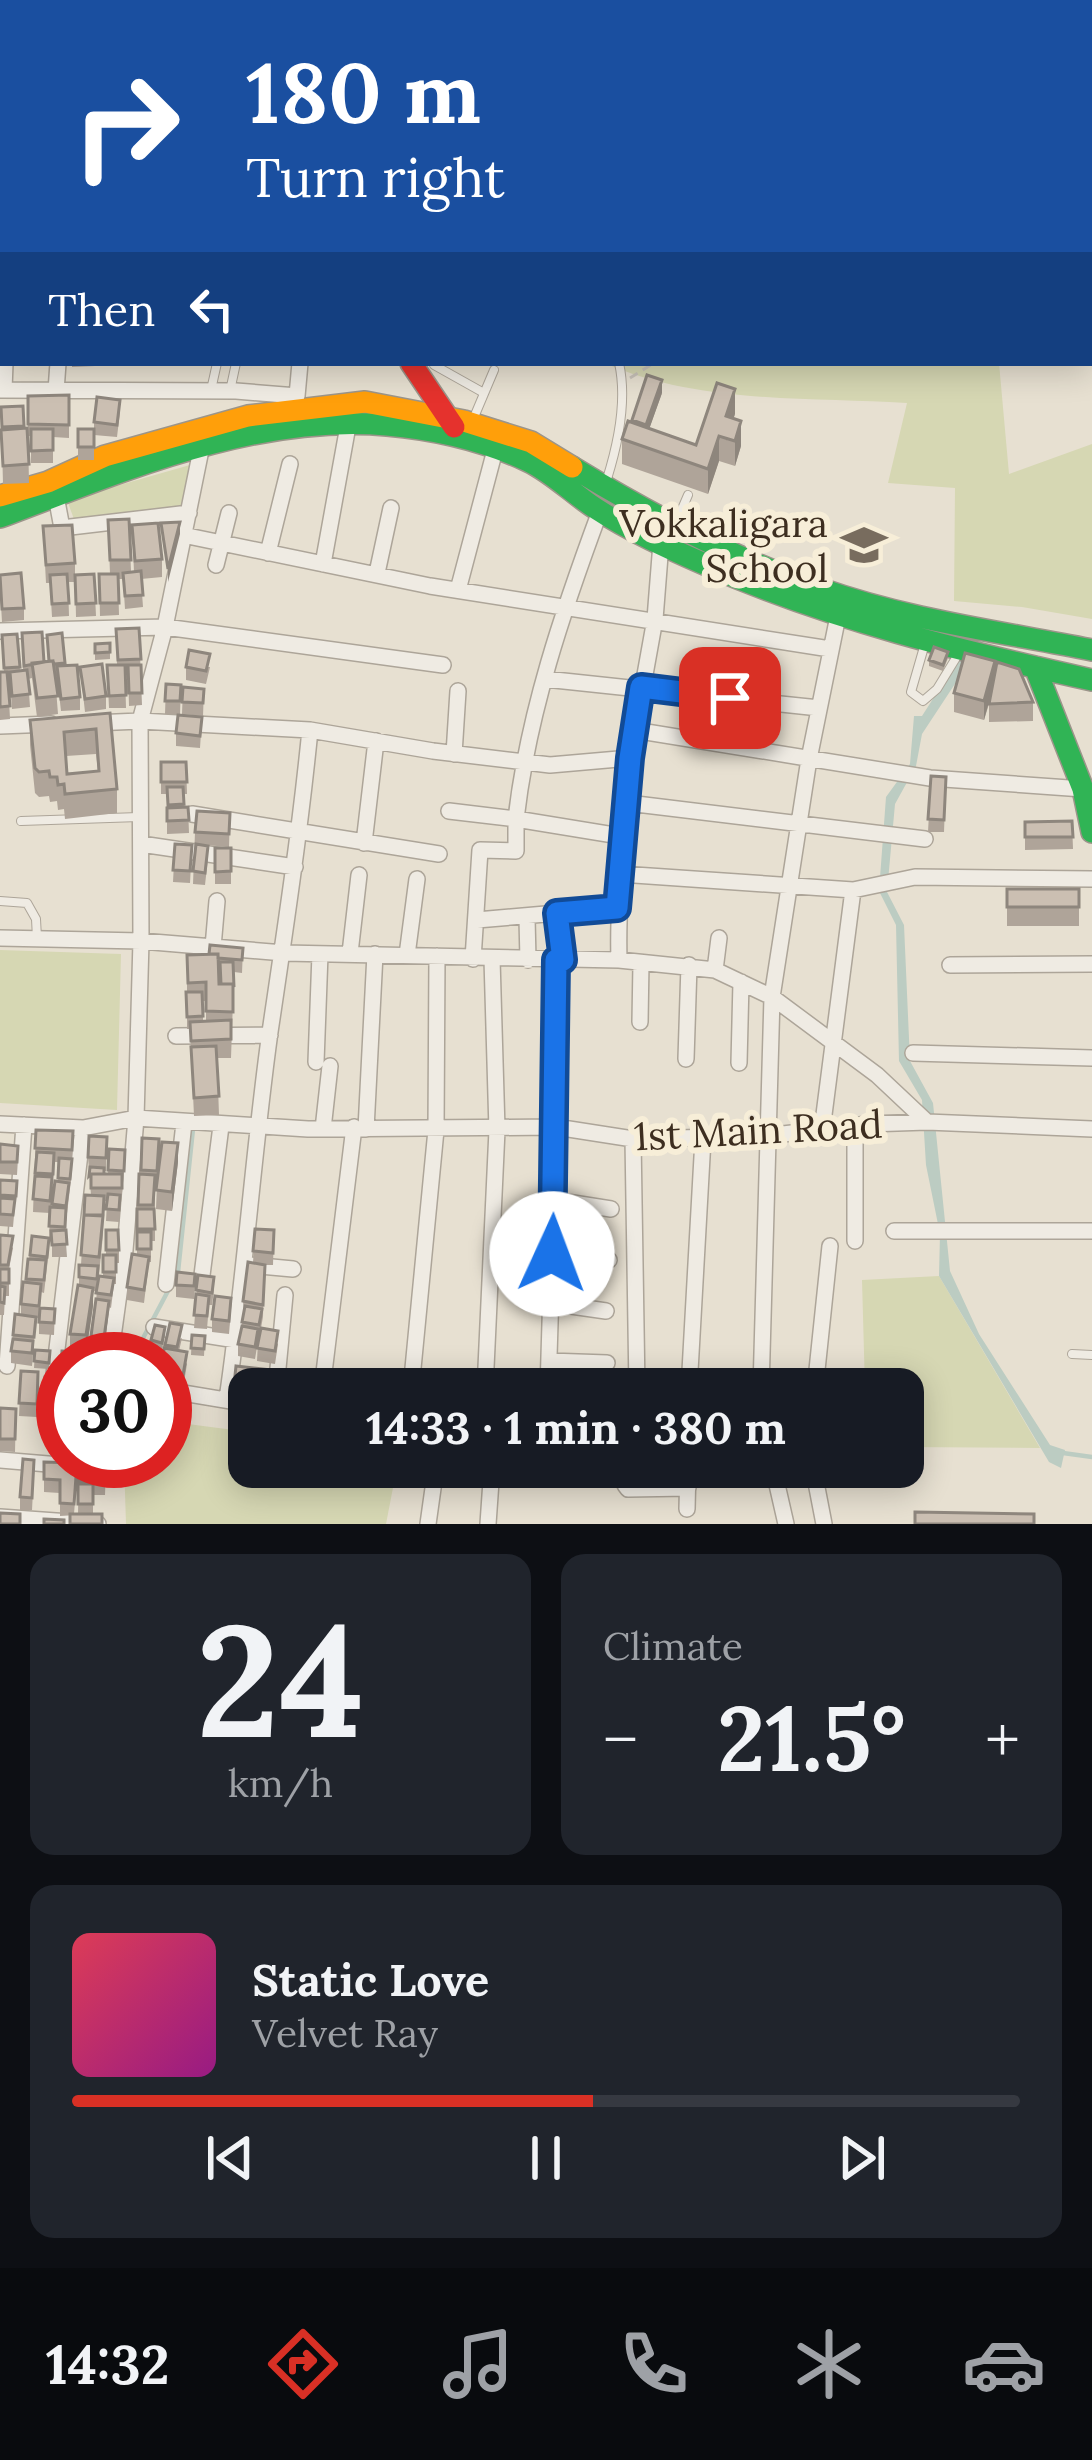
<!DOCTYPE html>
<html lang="en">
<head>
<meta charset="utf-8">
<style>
  :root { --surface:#171b24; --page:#20242c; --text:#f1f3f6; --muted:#9ea1a6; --line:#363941; --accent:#d93025 }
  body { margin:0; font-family:Lora,serif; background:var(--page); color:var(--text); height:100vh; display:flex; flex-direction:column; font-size:45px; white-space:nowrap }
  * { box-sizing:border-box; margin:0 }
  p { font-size:39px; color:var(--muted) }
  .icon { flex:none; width:66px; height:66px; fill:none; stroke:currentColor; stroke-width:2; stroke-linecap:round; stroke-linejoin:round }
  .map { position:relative; height:1524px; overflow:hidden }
  .sheet { display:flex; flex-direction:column; gap:30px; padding:30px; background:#0d0f14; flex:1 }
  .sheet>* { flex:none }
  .banner { position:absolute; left:0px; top:0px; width:1092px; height:366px; box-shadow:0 6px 30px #0003; background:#1a4fa0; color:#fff; overflow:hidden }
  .speed { position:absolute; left:36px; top:1332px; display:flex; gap:24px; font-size:60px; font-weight:700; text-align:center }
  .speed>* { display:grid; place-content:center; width:156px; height:156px; border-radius:50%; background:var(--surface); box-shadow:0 6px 30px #0003; line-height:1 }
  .speed .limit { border:18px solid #d22; background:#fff; color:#111 }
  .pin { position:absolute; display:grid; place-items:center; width:102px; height:102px; color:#fff; margin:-51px; border-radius:24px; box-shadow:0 6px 18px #0006 }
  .me { position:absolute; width:132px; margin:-66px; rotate:2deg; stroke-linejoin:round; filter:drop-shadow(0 0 9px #0008) }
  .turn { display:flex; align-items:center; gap:42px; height:252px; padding:0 48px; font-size:54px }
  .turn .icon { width:156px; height:156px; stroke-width:2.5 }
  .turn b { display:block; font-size:84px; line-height:102px }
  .then { display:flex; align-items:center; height:114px; padding:0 48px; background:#0003; gap:24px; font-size:45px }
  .big { font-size:90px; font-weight:700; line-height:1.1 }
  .sheet .widget { flex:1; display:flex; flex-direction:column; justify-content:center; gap:18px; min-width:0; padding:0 42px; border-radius:24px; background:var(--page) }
  .sheet .dial { align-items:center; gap:0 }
  .dial b { font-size:156px; line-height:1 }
  .song { display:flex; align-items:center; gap:36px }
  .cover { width:144px; height:144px; border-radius:18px; background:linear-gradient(135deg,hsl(350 70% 55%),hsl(310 70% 35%)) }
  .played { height:12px; border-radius:6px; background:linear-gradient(90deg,var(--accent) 55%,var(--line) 55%) }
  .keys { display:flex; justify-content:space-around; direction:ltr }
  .heat { display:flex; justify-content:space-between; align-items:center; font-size:66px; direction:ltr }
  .sheet .tiles { flex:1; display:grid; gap:30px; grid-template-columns:1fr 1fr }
  .widget:last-child { grid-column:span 2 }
  .trip { position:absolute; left:228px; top:1368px; width:696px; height:120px; border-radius:24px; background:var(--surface); box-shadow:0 6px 30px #0003; font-weight:700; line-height:120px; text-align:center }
  .tab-bar { display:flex; height:192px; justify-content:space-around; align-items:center; background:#090b0e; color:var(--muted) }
  .tab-bar .icon { width:84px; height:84px }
  .tab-bar .on { color:var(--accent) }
  .tab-bar b { font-size:54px; color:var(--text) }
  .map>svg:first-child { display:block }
  .green { fill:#d6d7b3 }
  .water { fill:#bcccc2 }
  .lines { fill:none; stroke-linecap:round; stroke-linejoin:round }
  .stream { stroke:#bcccc2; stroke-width:4.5 }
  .lane-casing { stroke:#ada599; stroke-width:10 }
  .street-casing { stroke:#ada599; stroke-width:18 }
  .fast-casing { stroke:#9c958a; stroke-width:24 }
  .slow-casing { stroke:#9c958a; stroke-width:24 }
  .jam-casing { stroke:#9c958a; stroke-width:24 }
  .path { stroke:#c8c2b9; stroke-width:3; stroke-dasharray:9 6; stroke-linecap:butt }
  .lane { stroke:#efebe3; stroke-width:8 }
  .street { stroke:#efebe3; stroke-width:15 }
  .fast { stroke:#30b455; stroke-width:21 }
  .slow { stroke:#ff9f0a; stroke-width:21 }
  .jam { stroke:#e5322d; stroke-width:21 }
  .wall { fill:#afa499; fill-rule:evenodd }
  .shaded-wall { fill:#8e867d }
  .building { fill:#cbbfb2; stroke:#8e867d; stroke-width:3; fill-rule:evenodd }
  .route-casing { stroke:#114b97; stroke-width:30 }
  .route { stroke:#1a73e8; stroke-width:21 }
  .labels { text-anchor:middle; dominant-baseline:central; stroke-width:12; stroke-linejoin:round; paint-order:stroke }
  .poi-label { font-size:39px; fill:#3d2e20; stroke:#f7eed8; text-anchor:end }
  .street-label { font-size:39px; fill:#3d2e20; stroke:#f7eed8 }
</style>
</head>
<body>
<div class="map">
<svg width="1092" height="1524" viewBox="0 0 1092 1524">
  <rect width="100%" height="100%" fill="#e7e0d1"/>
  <path class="green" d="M605 363H999L1009 474 1092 444V619L1022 607 954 601 955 488 888 483 907 403C809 397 696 404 605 363Z
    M190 465 185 507 75 522 67 500Z
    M0 950 121 954 117 1110 0 1103Z
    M939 1276 1040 1448 903 1447V1389H865L862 1280Z
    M165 1421 249 1432V1467H397L386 1524H126L124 1461H165Z"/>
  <path class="water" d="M961 655 972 658 922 734 916 766 895 804 887 892 904 925 910 1061 933 1103 950 1271 979 1334 1050 1445 1065 1450 1061 1468 1049 1462 939 1276 940 1234 926 1165 922 1100 899 1061 896 925 879 891 886 797 910 764 914 716H922Z"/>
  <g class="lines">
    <path class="stream" d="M132 1359 178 1272 193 1129
      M1063 1453 1092 1457"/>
    <g class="lane-casing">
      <path id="lane" d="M614 3V0
        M434 365 484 393
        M211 390 217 363
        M230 391 236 363
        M472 422 494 370
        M607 479C618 444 627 399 619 363
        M679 516 688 495
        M924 647 911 692 923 701 937 689 959 653
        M21 821 139 817
        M0 901 27 903 36 919 37 938
        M1072 1354 1092 1355"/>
    </g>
    <g class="street-casing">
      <path id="street" d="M118 3V0
        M0 91H3
        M0 156 3 157
        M0 390 236 391 297 396 300 363
        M4 390 5 363
        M56 391 58 363
        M56 496 62 528 189 513
        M600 511C563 611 528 713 516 819L626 837
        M183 535 430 586 830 649
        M268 553 290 464
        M323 564 348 426
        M216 565 229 513
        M377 573 391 508
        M458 590 495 450
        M0 631 165 627 443 665
        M545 679 819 708
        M93 723 140 721 310 730 433 751 550 765 630 758C627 826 617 892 619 960
        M0 726 51 724
        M634 730 930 778 1083 789
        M454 754 458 691
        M630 758 655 619 661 543
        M628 803 925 839
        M449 811 516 819V851L480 850 473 959
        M192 814 439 854
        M364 843 376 741
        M141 844 295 867
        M620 874 853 890 915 877 1092 879
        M557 913 617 907
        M527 918 528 960
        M477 920 557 913 563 960
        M0 938 141 941 284 953 619 960 715 970 772 997 877 1075 927 1122
        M213 947 217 901
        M350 953 359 875
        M407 955 417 879
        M950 965 1092 964
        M715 970 719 938
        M640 1022 641 963
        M176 1036 270 1035
        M913 1053 1092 1058
        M686 1059 689 965
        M316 1062 320 954
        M739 1063 741 982
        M0 1124 83 1128 136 1118 308 1129 556 1127 633 1139 766 1136 868 1124 927 1122 1092 1129
        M855 1126V1241
        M323 1129 330 1066
        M366 1129 375 954
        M822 1130 853 890
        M633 1139 637 1389
        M554 1200 611 1209
        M894 1231H1092
        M552 1254 609 1260
        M250 1265 293 1269
        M201 1283 221 1126
        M166 1284 184 1123
        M550 1303 606 1311
        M154 1327 236 1340
        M110 1359 125 1250 136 1118 141 941 140 721 165 627 201 450
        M549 1361 607 1363
        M7 1366 24 1125
        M53 1383 83 1128
        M276 1389 285 1295
        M322 1389 354 1127
        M411 1389 436 1130 437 956
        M485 1389 497 1130 492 959
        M548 1389 556 1127V960
        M689 1389 703 1139
        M761 1389 772 997 809 759 838 616
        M815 1389 830 1246
        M165 1390 249 1404
        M227 1399C245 1277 253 1154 270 1032 285 931 300 831 310 730
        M0 1460 60 1465
        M625 1467V1485L628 1489 688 1488
        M773 1467 786 1524
        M813 1467 824 1524
        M687 1509 688 1467
        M0 1517 98 1524
        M428 1524 436 1467
        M488 1524 492 1467"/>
    </g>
    <g class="fast-casing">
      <path id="fast" d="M281 3 284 0
        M572 467C649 514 735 559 821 589 908 620 1002 632 1092 650
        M0 517C121 472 255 413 387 425 434 429 485 441 528 461 553 473 572 493 595 508 630 531 670 549 709 566 832 620 961 651 1092 680
        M1035 667 1083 789 1092 832"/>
    </g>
    <g class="slow-casing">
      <path id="slow" d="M0 496 48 482 105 456 248 416 365 402 464 421 531 442 572 467"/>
    </g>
    <g class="jam-casing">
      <path id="jam" d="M411 363 454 427"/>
    </g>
    <path class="path" d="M630 378 654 363"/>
    <use href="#lane" class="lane"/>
    <use href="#street" class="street"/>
    <use href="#fast" class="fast"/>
    <use href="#slow" class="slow"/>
    <use href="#jam" class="jam"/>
  </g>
  <path class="wall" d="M3 2V82H0V30H2Z
    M11 363H49V366L11 364Z
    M72 363H95V366L72 367Z
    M662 393 649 429 696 445 735 414 733 419 741 446 735 466 719 461 708 494 622 464V439L632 420Z
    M69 395V438L53 437V463H31V436H28L29 483 3 484 1 407 23 406 24 428 28 434V396Z
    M120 412 117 437 94 435V422Z
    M78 429H94V460H78Z
    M129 519 131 572H134L132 525 162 559V577L141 579 143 607 125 609 123 579H118L119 615 100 616 99 574H110L108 520Z
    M43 526 75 563V582H68L69 616 52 617 50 583H46Z
    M94 574 96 616 76 617 75 575Z
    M0 588 24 608V620L2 622Z
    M139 628 142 705 129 706 128 672 125 673 126 708H109L107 665H117L116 629Z
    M22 633 44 662 48 661 47 635 65 663 80 697V710L61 711 57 676H55L58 714 37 717 32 678 28 679 30 707 12 709 10 681H8L10 719 0 720V672H4L2 635 17 634 20 671 23 670Z
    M110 643V659L95 660V644Z
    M948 658 943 671 929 666V660Z
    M80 667 106 696V709L85 712Z
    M186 667H210L206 684 186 680Z
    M995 672 1033 702V721L989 722V704L984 720 954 712V693Z
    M166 684 181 685 180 714H165Z
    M183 687 204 689 203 716 182 714Z
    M110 713 117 789V813L65 819 64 809 58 810 57 801 50 802 49 796 39 797 35 793 30 745V720ZM96 754 98 771 67 774 66 756Z
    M202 717 200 748 176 746V733Z
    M161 762H186L187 794H183L184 808 188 807 189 833 167 834V794H161Z
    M931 776 946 777 944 832H928Z
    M230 813 229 847 205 845 208 858 205 885 193 884 195 832Z
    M1072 821 1073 849 1025 850V822Z
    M175 844 192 845 190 883 173 882Z
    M215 848H231V884H215Z
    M1007 889H1079V926H1007Z
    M243 948 242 973 234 972 231 1058H217L219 1115 194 1116 190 1029H187V955L209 954ZM203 1001H206V1021H203Z
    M36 1130 73 1131 72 1172 65 1230 67 1257H52V1239H49L50 1213 33 1212ZM54 1162H59L58 1181H55L52 1207H51Z
    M107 1137 106 1171H104V1174H108L109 1149 125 1163 119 1222 106 1221 107 1201H104L103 1235 98 1285 103 1276V1255H106V1230L119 1250V1263H116V1284H114L111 1308 109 1307 104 1351 91 1349 97 1291H93V1306L86 1353 63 1359 61 1427 43 1426 45 1377 61 1378 62 1351H70V1334L79 1285V1265H81L85 1195H91L88 1157Z
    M142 1138 159 1139 158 1179 178 1162 172 1211 156 1209 157 1184 155 1183V1241H151V1262H149L144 1303 127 1300V1287L137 1255V1209Z
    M0 1144 18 1158 17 1175 0 1174Z
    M0 1180 17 1181 13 1227 0 1226Z
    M255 1229 274 1230 273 1265H264L263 1317 261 1328 278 1344 275 1364 257 1361 258 1341 255 1359 238 1356V1344L244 1314 243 1301 253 1263Z
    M0 1235 13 1248 9 1269V1296H5L4 1315H0Z
    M32 1236 49 1250 44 1293 41 1292 40 1308 55 1309 54 1335 39 1334V1315V1318H36L32 1366 11 1363V1351L15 1314 21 1315V1304L26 1282Z
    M198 1275 214 1290 212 1305H209L207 1329 194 1328Z
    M176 1285 195 1286 194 1299 176 1297Z
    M231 1310 229 1334 212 1332V1319Z
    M165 1334 162 1349 151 1347V1340Z
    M192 1335 205 1336 204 1356 191 1355Z
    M182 1338 179 1351 187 1364 183 1388 173 1386 171 1412 165 1411V1345Z
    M35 1350 50 1351 49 1369 34 1368Z
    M21 1371 38 1372 37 1417 19 1416Z
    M234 1385 271 1389H249V1399L234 1397Z
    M0 1408 16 1409 15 1452 0 1451Z
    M44 1462 77 1476 74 1514H78L79 1465 106 1467 105 1495H93V1514L60 1516V1493L44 1492Z
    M34 1472 32 1510H20V1497Z"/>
  <path class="shaded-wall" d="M662 380V393L646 438V425Z
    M735 389V414L726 441V416Z
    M741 421V446L735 466V441Z
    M719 436V461L708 494V469Z
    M180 522V534L168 582V569Z
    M995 661V680L984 720V701Z
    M178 1143V1162L172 1211V1192Z
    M93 1288V1306L86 1353V1335Z"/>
  <path class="building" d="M0 30H3V63H0Z
    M647 375 662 380 646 425 632 420Z
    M717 383 735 389 726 416 741 421 735 441 719 436 708 469 622 439 628 421 696 445Z
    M69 395V425L28 424V396Z
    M97 397 120 400 117 425 94 422Z
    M23 406 24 426 2 427 1 407Z
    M27 428 29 464 3 466 1 430Z
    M31 429H53V450L31 451Z
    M78 429H94V447H78Z
    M129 519 131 560H110L108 520Z
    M180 522 168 569 161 523Z
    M158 523 162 559 135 561 132 525Z
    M72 525 75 563 46 565 43 526Z
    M141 571 143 595 125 596 123 573Z
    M21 573 24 608 2 609 0 575Z
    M67 574 69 603 52 604 50 575Z
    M94 574 96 603 76 604 75 575Z
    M99 574H118L119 603H100Z
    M139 628 141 659 118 660 116 629Z
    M42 632 44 662 24 666 22 633Z
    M62 633 65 663 54 664 53 661H49L47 635Z
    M17 634 20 667 4 668 2 635Z
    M110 643V652L95 653V644Z
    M934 647 948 652 943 665 929 660Z
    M189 650 210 654 206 671 186 667Z
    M965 653 995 661 984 701 954 693Z
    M53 661 58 696 37 698 32 663Z
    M997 662 1019 669 1033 702 989 704Z
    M102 664 106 696 85 699 80 667Z
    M77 665 80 697 61 699 57 666Z
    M107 665H125L126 695 109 696Z
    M128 665H141L142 693H129Z
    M27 670 30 694 12 696 10 672Z
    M0 672H7L10 706 0 707Z
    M166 684 181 685 180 701H165Z
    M183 687 204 689 203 703 182 702Z
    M110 713 117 789 65 794 64 784 58 785 57 777H50L49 771 39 772 35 768 30 720ZM96 729 99 771 67 774 64 732Z
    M178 715 202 717 200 736 176 733Z
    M161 762H186L187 782H161Z
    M931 776 946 777 944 820 928 819Z
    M167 787H183L184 804 168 805Z
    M188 807 189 820 167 821V808Z
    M197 811 230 813 229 834 195 832Z
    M1072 821 1073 837H1025V822Z
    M175 844 192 845 190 871 173 870Z
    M196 844 208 846 205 873 193 871Z
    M215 848H231V871L215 872Z
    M1007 889H1079V907H1007Z
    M210 945 243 948 242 960 218 958V954H209Z
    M218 954 219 984H233V1012L206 1011V982L188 983 187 955Z
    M220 962H233L234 987 233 984H221Z
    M186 992H202L203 1016 187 1017Z
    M231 1020V1039L191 1041 190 1022Z
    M216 1046 219 1096 194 1098 191 1047Z
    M36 1130 73 1131 72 1150 35 1148Z
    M89 1136 107 1137 106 1158 88 1157Z
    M142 1138 159 1139 157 1171 141 1170Z
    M162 1142 178 1143 172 1192 156 1190Z
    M0 1144 18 1146 17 1162H0Z
    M109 1149 125 1150 124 1171 108 1170Z
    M37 1152 54 1153 53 1174 35 1173Z
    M59 1158 72 1159 70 1179 58 1178Z
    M90 1167 104 1168V1174H91L89 1176Z
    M91 1174H122V1188H91Z
    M139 1174 155 1175 153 1205H138Z
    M35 1176 52 1177 50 1201 33 1199Z
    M0 1180 17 1181 16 1196 0 1195Z
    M55 1181 69 1183 66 1206 52 1204Z
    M108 1194 120 1195 119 1210 106 1209Z
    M85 1195 104 1196 103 1215H84Z
    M0 1198 15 1199 13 1215 0 1214Z
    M50 1207 66 1208 65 1227 49 1226Z
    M137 1209H154L155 1229H137Z
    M84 1215 103 1216 99 1257 81 1255Z
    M255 1229 274 1230 273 1253 253 1251Z
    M66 1230 67 1244 52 1245 51 1231Z
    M106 1230H118L119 1250H106Z
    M137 1232H151V1249H137Z
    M0 1235 13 1236 8 1265H0Z
    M32 1236 49 1238 47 1257 30 1255Z
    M132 1254 149 1257 144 1290 127 1287Z
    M103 1255H116V1272H103Z
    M28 1259 46 1260 44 1280 26 1279Z
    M248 1262 265 1265 263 1305 243 1301Z
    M79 1265 98 1266 97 1279 79 1277Z
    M0 1269H9V1283H0Z
    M177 1272 195 1274 194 1286 176 1285Z
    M198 1275 214 1277 212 1293 196 1290Z
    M99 1276 114 1278 111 1295 96 1293Z
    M23 1282 41 1284 39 1306 21 1304Z
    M78 1285 93 1288 86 1335 70 1334Z
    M0 1286 5 1287 4 1303 0 1302Z
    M196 1294 209 1296 207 1316 194 1315Z
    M215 1296 231 1298 229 1321 212 1319Z
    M96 1299 109 1301 104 1338 91 1336Z
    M245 1306 262 1309 259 1325 242 1322Z
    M40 1308 55 1309 54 1323 39 1322Z
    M15 1314 36 1317 34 1337 13 1335Z
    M170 1323 182 1325 177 1347 165 1345Z
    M155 1325 165 1327 162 1343 151 1340Z
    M242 1326 258 1329 255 1347 238 1344Z
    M261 1328 278 1331 275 1351 257 1348Z
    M192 1335 205 1336 204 1349 191 1348Z
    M13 1339 33 1341 32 1353 11 1351Z
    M164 1348 187 1352 183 1375 165 1372V1359H163Z
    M35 1350 50 1351 49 1363 34 1361Z
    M62 1351 84 1352 83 1359H63V1366H61Z
    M236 1366 272 1370 270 1389 234 1385Z
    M21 1371 38 1372 37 1404 19 1403Z
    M45 1377 63 1378 61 1414 43 1413Z
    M165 1382 173 1384 171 1400 165 1399Z
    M0 1408 16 1409 15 1439H0Z
    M23 1459 34 1460 32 1498 20 1497Z
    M44 1462 77 1463 74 1504 60 1503V1480L44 1479Z
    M79 1465 106 1467 105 1483 78 1481Z
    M78 1484H93V1504H78Z
    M915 1512 1034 1514V1524H915Z
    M0 1513 20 1514V1524H0Z
    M70 1514H102V1524H70Z
    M44 1519 64 1520V1524H44Z"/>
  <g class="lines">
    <g class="route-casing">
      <path id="route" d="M552 1254 556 960H563L557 913 617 908 630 758 641 687 730 698"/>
    </g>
    <use href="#route" class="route"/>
  </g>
  <defs>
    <g id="school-bare" transform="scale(3.6)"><path d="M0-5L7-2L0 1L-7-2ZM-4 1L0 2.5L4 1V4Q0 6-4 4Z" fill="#786c5e" stroke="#f7eed8" stroke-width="2.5" paint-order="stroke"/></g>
  </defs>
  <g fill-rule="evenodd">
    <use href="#school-bare" x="864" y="545"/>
  </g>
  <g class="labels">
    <g class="poi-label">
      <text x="828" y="523">Vokkaligara<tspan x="828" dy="45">School</tspan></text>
    </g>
    <g class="street-label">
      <text transform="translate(758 1130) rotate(-3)">1st Main Road</text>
    </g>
  </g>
</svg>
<div class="speed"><div class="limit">30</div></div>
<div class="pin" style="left:730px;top:698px;background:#d93025"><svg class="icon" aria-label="arrive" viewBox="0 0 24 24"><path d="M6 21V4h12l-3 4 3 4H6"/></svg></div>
<svg class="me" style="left:552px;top:1254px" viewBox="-20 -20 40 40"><circle r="19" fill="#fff"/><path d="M0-13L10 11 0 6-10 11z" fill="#1a73e8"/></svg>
<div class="trip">14:33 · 1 min · 380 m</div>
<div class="banner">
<div class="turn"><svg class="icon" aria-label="right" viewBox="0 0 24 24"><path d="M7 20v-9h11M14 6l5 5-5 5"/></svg><div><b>180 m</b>Turn right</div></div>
<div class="then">Then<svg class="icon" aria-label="left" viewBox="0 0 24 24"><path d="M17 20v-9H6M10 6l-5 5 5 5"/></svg></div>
</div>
</div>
<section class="sheet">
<div class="tiles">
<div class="widget dial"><b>24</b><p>km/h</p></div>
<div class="widget"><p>Climate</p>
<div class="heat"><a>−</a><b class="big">21.5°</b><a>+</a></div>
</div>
<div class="widget">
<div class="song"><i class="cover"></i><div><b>Static Love</b><p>Velvet Ray</p></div></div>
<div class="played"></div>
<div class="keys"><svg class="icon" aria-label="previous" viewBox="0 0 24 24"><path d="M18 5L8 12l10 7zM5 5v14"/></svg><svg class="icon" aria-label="pause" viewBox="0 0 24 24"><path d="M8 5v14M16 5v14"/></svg><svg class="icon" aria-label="next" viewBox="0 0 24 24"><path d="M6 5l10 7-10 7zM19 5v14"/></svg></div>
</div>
</div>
</section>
<nav class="tab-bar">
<b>14:32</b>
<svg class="icon on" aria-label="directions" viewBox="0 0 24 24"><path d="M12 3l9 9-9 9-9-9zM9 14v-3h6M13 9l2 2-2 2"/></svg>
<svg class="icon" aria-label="music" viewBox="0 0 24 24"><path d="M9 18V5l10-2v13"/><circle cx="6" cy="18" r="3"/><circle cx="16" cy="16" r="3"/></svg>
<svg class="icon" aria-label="phone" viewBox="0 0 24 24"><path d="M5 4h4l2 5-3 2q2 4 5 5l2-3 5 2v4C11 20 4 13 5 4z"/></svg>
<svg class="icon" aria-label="climate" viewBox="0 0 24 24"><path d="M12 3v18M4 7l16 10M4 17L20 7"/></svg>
<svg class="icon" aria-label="car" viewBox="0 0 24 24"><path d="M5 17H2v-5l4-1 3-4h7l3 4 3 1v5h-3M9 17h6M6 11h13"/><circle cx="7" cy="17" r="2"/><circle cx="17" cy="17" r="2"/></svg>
</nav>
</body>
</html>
